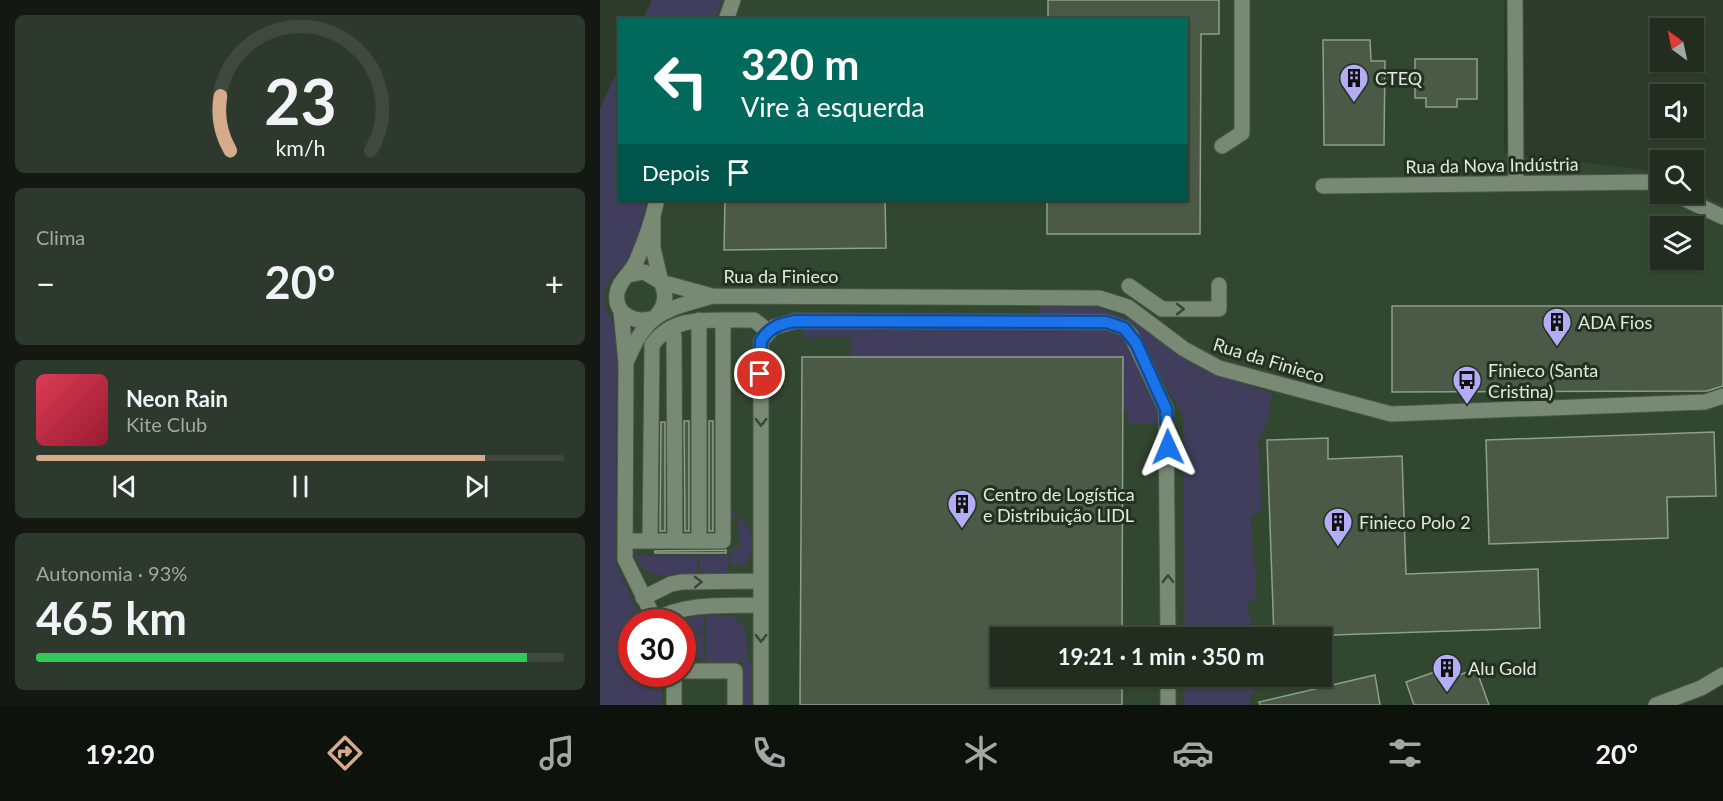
<!DOCTYPE html>
<html lang="pt">
<head>
<meta charset="utf-8">
<style>
  :root { --surface:#222d20; --page:#2e392d; --text:#f1f3f6; --muted:#a2a8a5; --line:#3f493e; --accent:#d6ab8b }
  body { margin:0; font-family:Lato,sans-serif; background:var(--page); color:var(--text); height:100vh; display:flex; flex-direction:column; font-size:22px; white-space:nowrap }
  * { box-sizing:border-box; margin:0 }
  p { font-size:20px; color:var(--muted) }
  .icon { flex:none; width:33px; height:33px; fill:none; stroke:currentColor; stroke-width:2; stroke-linecap:round; stroke-linejoin:round }
  .map { position:relative; flex:1; overflow:hidden }
  .side { display:flex; flex-direction:column; gap:15px; padding:15px; background:#131912; width:600px }
  .side>* { flex:none }
  .hud { position:absolute; left:18px; top:18px; width:570px; height:183px; border-radius:0px; box-shadow:0 2px 4px #0004,0 0 0 2px var(--line); background:#00695c; color:#fff; overflow:hidden }
  .needle { width:39px; rotate:327deg }
  .fabs { position:absolute; left:1050px; top:18px; display:grid; gap:12px }
  .fabs a { display:grid; place-items:center; width:54px; height:54px; border-radius:0px; background:var(--surface); box-shadow:0 2px 4px #0004,0 0 0 2px var(--line); font-size:30px }
  .speed { position:absolute; left:18px; top:609px; display:flex; gap:12px; font-size:30px; font-weight:700; text-align:center }
  .speed>* { display:grid; place-content:center; width:78px; height:78px; border-radius:50%; background:var(--surface); box-shadow:0 2px 4px #0004,0 0 0 2px var(--line); line-height:1 }
  .speed .limit { border:9px solid #d22; background:#fff; color:#111 }
  .pin { position:absolute; display:grid; place-items:center; width:51px; height:51px; color:#fff; margin:-26px; border:3px solid #fff; border-radius:50%; box-shadow:0 2px 6px #0007 }
  .me { position:absolute; width:66px; margin:-33px; rotate:359deg; stroke-linejoin:round; filter:drop-shadow(0 0 4px #0008) }
  .turn { display:flex; align-items:center; gap:21px; height:126px; padding:0 24px; font-size:27px }
  .turn .icon { width:78px; height:78px; stroke-width:2.5 }
  .turn b { display:block; font-size:42px; line-height:51px }
  .then { display:flex; align-items:center; height:57px; padding:0 24px; background:#0003; gap:12px; font-size:22px }
  .big { font-size:45px; font-weight:700; line-height:1.1 }
  .side .widget { flex:1; display:flex; flex-direction:column; justify-content:center; gap:9px; min-width:0; padding:0 21px; border-radius:9px; background:var(--page) }
  .side .dial { align-items:center; gap:0 }
  .dial svg { height:156px; overflow:visible; fill:none; stroke:var(--line); stroke-width:7; stroke-linecap:round; text-anchor:middle }
  .dial text { fill:var(--text); stroke:none }
  .song { display:flex; align-items:center; gap:18px }
  .cover { width:72px; height:72px; border-radius:9px; background:linear-gradient(135deg,hsl(350 70% 55%),hsl(350 70% 35%)) }
  .played { height:6px; border-radius:3px; background:linear-gradient(90deg,var(--accent) 85%,var(--line) 85%) }
  .keys { display:flex; justify-content:space-around; direction:ltr }
  .heat { display:flex; justify-content:space-between; align-items:center; font-size:33px; direction:ltr }
  .charge { height:9px; border-radius:4px; background:linear-gradient(90deg,#34c759 93%,var(--line) 0) }
  .trip { position:absolute; left:390px; top:627px; width:342px; height:60px; border-radius:0px; background:var(--surface); box-shadow:0 2px 4px #0004,0 0 0 2px var(--line); font-weight:700; line-height:60px; text-align:center }
  .tab-bar { display:flex; height:96px; justify-content:space-around; align-items:center; background:#0e120d; color:var(--muted) }
  .tab-bar .icon { width:42px; height:42px }
  .tab-bar .on { color:var(--accent) }
  .tab-bar b { font-size:27px; color:var(--text) }
  main { display:flex; flex:1; min-height:0 }
  .map>svg:first-child { display:block }
  .built { fill:#32472f; fill-rule:evenodd }
  .green { fill:#413d5d }
  .building { fill:#4a5a46; stroke:#8da08a; stroke-width:1.5 }
  .lines { fill:none; stroke-linecap:round; stroke-linejoin:round }
  .minor-casing { stroke:#4a5747; stroke-width:17 }
  .minor { stroke:#788a74; stroke-width:15 }
  .oneway { stroke:#384835 }
  .route-casing { stroke:#114b97; stroke-width:15 }
  .route { stroke:#1a73e8; stroke-width:10 }
  .labels { text-anchor:middle; dominant-baseline:central; stroke-width:6; stroke-linejoin:round; paint-order:stroke }
  .poi-label { font-size:18px; fill:#e0eade; stroke:#233220; text-anchor:start }
  .street-label { font-size:18px; fill:#e0eade; stroke:#233220 }
</style>
</head>
<body>
<main>
<section class="side">
<div class="widget dial"><svg viewBox="0 0 100 80">
<path d="M14 69A42 42 0 1 1 86 69"/>
<path d="M14 69A42 42 0 0 1 9 41" stroke="#d6ab8b"/>
<text x="50" y="56" font-size="32" font-weight="700">23</text>
<text x="50" y="72" font-size="11">km/h</text>
</svg></div>
<div class="widget"><p>Clima</p>
<div class="heat"><a>−</a><b class="big">20°</b><a>+</a></div>
</div>
<div class="widget">
<div class="song"><i class="cover"></i><div><b>Neon Rain</b><p>Kite Club</p></div></div>
<div class="played"></div>
<div class="keys"><svg class="icon" aria-label="previous" viewBox="0 0 24 24"><path d="M18 5L8 12l10 7zM5 5v14"/></svg><svg class="icon" aria-label="pause" viewBox="0 0 24 24"><path d="M8 5v14M16 5v14"/></svg><svg class="icon" aria-label="next" viewBox="0 0 24 24"><path d="M6 5l10 7-10 7zM19 5v14"/></svg></div>
</div>
<div class="widget"><p>Autonomia · 93%</p><b class="big">465 km</b><div class="charge"></div></div>
</section>
<div class="map">
<svg width="1123" height="705" viewBox="0 0 1123 705">
  <rect width="100%" height="100%" fill="#2d3c2a"/>
  <path class="built" d="M52 0H904V153L1047 170 1060 176V194L1094 192 1123 205V675L1061 705H0V108L19 68 20 200H586V20L43 19ZM1060 226H1094V260H1060ZM32 622H82V674H32ZM400 638H722V676H400Z"/>
  <path class="green" d="M52 0H122L115 19H43Z
    M19 68 20 200H46C43 216 40 234 34 250 27 269 5 275 4 297 4 310 13 321 17 332L16 565 43 622H32V674H62V705H0V108Z
    M492 305 527 318 605 371 672 393 667 422 658 440 662 510 651 516 653 565 656 566V599L647 602 654 637H585L583 415 530 325 440 316V306Z
    M506 326 521 332 558 405 557 423 528 424V410H523V357H250L252 337H202L208 328Z
    M130 508 151 531V554L145 566H131V547H139L138 518H130Z
    M129 555 128 574 100 572V556Z
    M35 556H97V574C75 574 44 583 35 556Z
    M94 615H103V631H97V634H103V641L97 642 103 643V659L90 657 83 649V624Z
    M106 615 132 616 145 628 148 662H151V705H143V662H106Z
    M585 677V676L661 677 659 687 650 697 651 705H584Z"/>
  <path class="building" d="M448 0H619V34H601L600 234H447V200H586V20H448Z
    M723 40H770L771 61H785L784 145H724Z
    M815 59H877V99H857V107H826V98H815Z
    M125 200H285L286 248 124 250Z
    M792 306H1123V386L1107 391 792 392Z
    M202 357H523L522 638H400V676H522V705H200Z
    M84 421H89V531H85Z
    M109 421H113V531H109Z
    M61 422H65V531H60Z
    M1114 432 1116 496 1067 497 1068 538 889 544 886 440Z
    M728 438V459L802 456 806 574 938 569 940 628 674 637 667 440Z
    M126 550V553H55V551Z
    M849 667 853 677 876 669 889 705H814L806 682Z
    M775 675 780 705H660L659 702Z"/>
  <g class="lines">
    <g class="minor-casing">
      <path id="minor" d="M915 0 916 184
        M126 20 133 0
        M622 146 642 133V0
        M723 186 1050 182 1060 187
        M1074 194 1123 217
        M53 219V248L61 282 112 296 499 298 528 307 584 349 619 368 791 414 1105 402 1123 396
        M28 275 44 272 61 282C67 294 66 305 57 315
        M529 286 562 309H619V285
        M21 311 26 363 25 559 56 622
        M50 319C33 323 14 313 17 293 19 281 31 273 36 262 45 242 52 221 57 200
        M99 320V541
        M71 329 74 336 75 541
        M26 363C46 314 60 311 109 297
        M25 541H123V320H154L168 331
        M50 541 52 345C70 320 95 320 123 320
        M43 598 71 584 82 582 161 581
        M54 620C87 602 124 606 161 605
        M82 671H135V705
        M74 674V705
        M568 676V705
        M161 705V341L174 327 195 321 506 322 524 328 531 335 566 409 568 638
        M1056 705 1101 688 1123 675"/>
    </g>
    <use href="#minor" class="minor"/>
  </g>
  <defs><path id="oneway-chevron" d="M-2-3.5L2.5 0L-2 3.5" fill="none" stroke-width="1.6" stroke-linecap="round" stroke-linejoin="round" transform="scale(1.5)"/></defs>
  <g class="oneway">
    <use href="#oneway-chevron" transform="translate(580 309)"/>
    <use href="#oneway-chevron" transform="translate(161 422) rotate(90)"/>
    <use href="#oneway-chevron" transform="translate(568 579) rotate(-90)"/>
    <use href="#oneway-chevron" transform="translate(98 582) rotate(-1)"/>
    <use href="#oneway-chevron" transform="translate(161 638) rotate(90)"/>
  </g>
  <g class="lines">
    <g class="route-casing">
      <path id="route" d="M160 374 161 341C169 327 180 324 195 321L506 322 524 328 536 343 566 409 568 447"/>
    </g>
    <use href="#route" class="route"/>
  </g>
  <defs>
    <g id="building-pin" transform="scale(1.5)"><path d="M0 17L-7.5 6A9.5 9.5 0 1 1 7.5 6Z" fill="#b5acf8" stroke="#233220"/><path d="M-4-6H4V6H1V3H-1V6H-4ZM-2.5-4.3h1.7v1.8h-1.7ZM.8-4.3h1.7v1.8H.8ZM-2.5-1h1.7V.8h-1.7ZM.8-1h1.7V.8H.8Z" fill="#111"/></g>
    <g id="bus-pin" transform="scale(1.5)"><path d="M0 17L-7.5 6A9.5 9.5 0 1 1 7.5 6Z" fill="#b5acf8" stroke="#233220"/><path d="M-5-6H5V4H4V6H2V4H-2V6H-4V4H-5ZM-3.5-4V0h7V-4ZM-3.5 1.2v1.5H-2V1.2ZM2 1.2v1.5H3.5V1.2Z" fill="#111"/></g>
  </defs>
  <g fill-rule="evenodd">
    <use href="#building-pin" x="754" y="78"/>
    <use href="#building-pin" x="957" y="322"/>
    <use href="#bus-pin" x="867" y="380"/>
    <use href="#building-pin" x="362" y="504"/>
    <use href="#building-pin" x="738" y="522"/>
    <use href="#building-pin" x="847" y="668"/>
  </g>
  <g class="labels">
    <g class="poi-label">
      <text x="775" y="78">CTEQ</text>
      <text x="978" y="322">ADA Fios</text>
      <text x="888" y="370">Finieco (Santa<tspan x="888" dy="21">Cristina)</tspan></text>
      <text x="383" y="494">Centro de Logística<tspan x="383" dy="21">e Distribuição LIDL</tspan></text>
      <text x="759" y="522">Finieco Polo 2</text>
      <text x="868" y="668">Alu Gold</text>
    </g>
    <g class="street-label">
      <text transform="translate(892 165) rotate(-1)">Rua da Nova Indústria</text>
      <text x="181" y="276">Rua da Finieco</text>
      <text transform="translate(669 360) rotate(17)">Rua da Finieco</text>
    </g>
  </g>
</svg>
<div class="fabs">
<a><svg class="needle" viewBox="-14 -14 28 28"><path d="M0-13l5 13h-10z" fill="#e53935"/><path d="M0 13l5-13h-10z" fill="#a2a8a5"/></svg></a>
<a><svg class="icon" aria-label="sound" viewBox="0 0 24 24"><path d="M4 9h4l5-4v14l-5-4H4zM17 9q2 3 0 6"/></svg></a>
<a><svg class="icon" aria-label="search" viewBox="0 0 24 24"><circle cx="10" cy="10" r="6"/><path d="M15 15l6 6"/></svg></a>
<a><svg class="icon" aria-label="layers" viewBox="0 0 24 24"><path d="M12 4l9 5-9 5-9-5zM3 14l9 5 9-5"/></svg></a>
</div>
<div class="speed"><div class="limit">30</div></div>
<div class="pin" style="left:160px;top:374px;background:#d93025"><svg class="icon" aria-label="arrive" viewBox="0 0 24 24"><path d="M6 21V4h12l-3 4 3 4H6"/></svg></div>
<svg class="me" style="left:568px;top:447px" viewBox="-20 -20 40 40"><path d="M0-17L14 15 0 8-14 15z" fill="#1a73e8" stroke="#fff" stroke-width="4"/></svg>
<div class="trip">19:21 · 1 min · 350 m</div>
<div class="hud">
<div class="turn"><svg class="icon" aria-label="left" viewBox="0 0 24 24"><path d="M17 20v-9H6M10 6l-5 5 5 5"/></svg><div><b>320 m</b>Vire à esquerda</div></div>
<div class="then">Depois<svg class="icon" aria-label="arrive" viewBox="0 0 24 24"><path d="M6 21V4h12l-3 4 3 4H6"/></svg></div>
</div>
</div>
</main>
<nav class="tab-bar">
<b>19:20</b>
<svg class="icon on" aria-label="directions" viewBox="0 0 24 24"><path d="M12 3l9 9-9 9-9-9zM9 14v-3h6M13 9l2 2-2 2"/></svg>
<svg class="icon" aria-label="music" viewBox="0 0 24 24"><path d="M9 18V5l10-2v13"/><circle cx="6" cy="18" r="3"/><circle cx="16" cy="16" r="3"/></svg>
<svg class="icon" aria-label="phone" viewBox="0 0 24 24"><path d="M5 4h4l2 5-3 2q2 4 5 5l2-3 5 2v4C11 20 4 13 5 4z"/></svg>
<svg class="icon" aria-label="climate" viewBox="0 0 24 24"><path d="M12 3v18M4 7l16 10M4 17L20 7"/></svg>
<svg class="icon" aria-label="car" viewBox="0 0 24 24"><path d="M5 17H2v-5l4-1 3-4h7l3 4 3 1v5h-3M9 17h6M6 11h13"/><circle cx="7" cy="17" r="2"/><circle cx="17" cy="17" r="2"/></svg>
<svg class="icon" aria-label="filters" viewBox="0 0 24 24"><path d="M4 7h16M4 17h16"/><circle cx="9" cy="7" r="2"/><circle cx="15" cy="17" r="2"/></svg>
<b>20°</b>
</nav>
</body>
</html>
